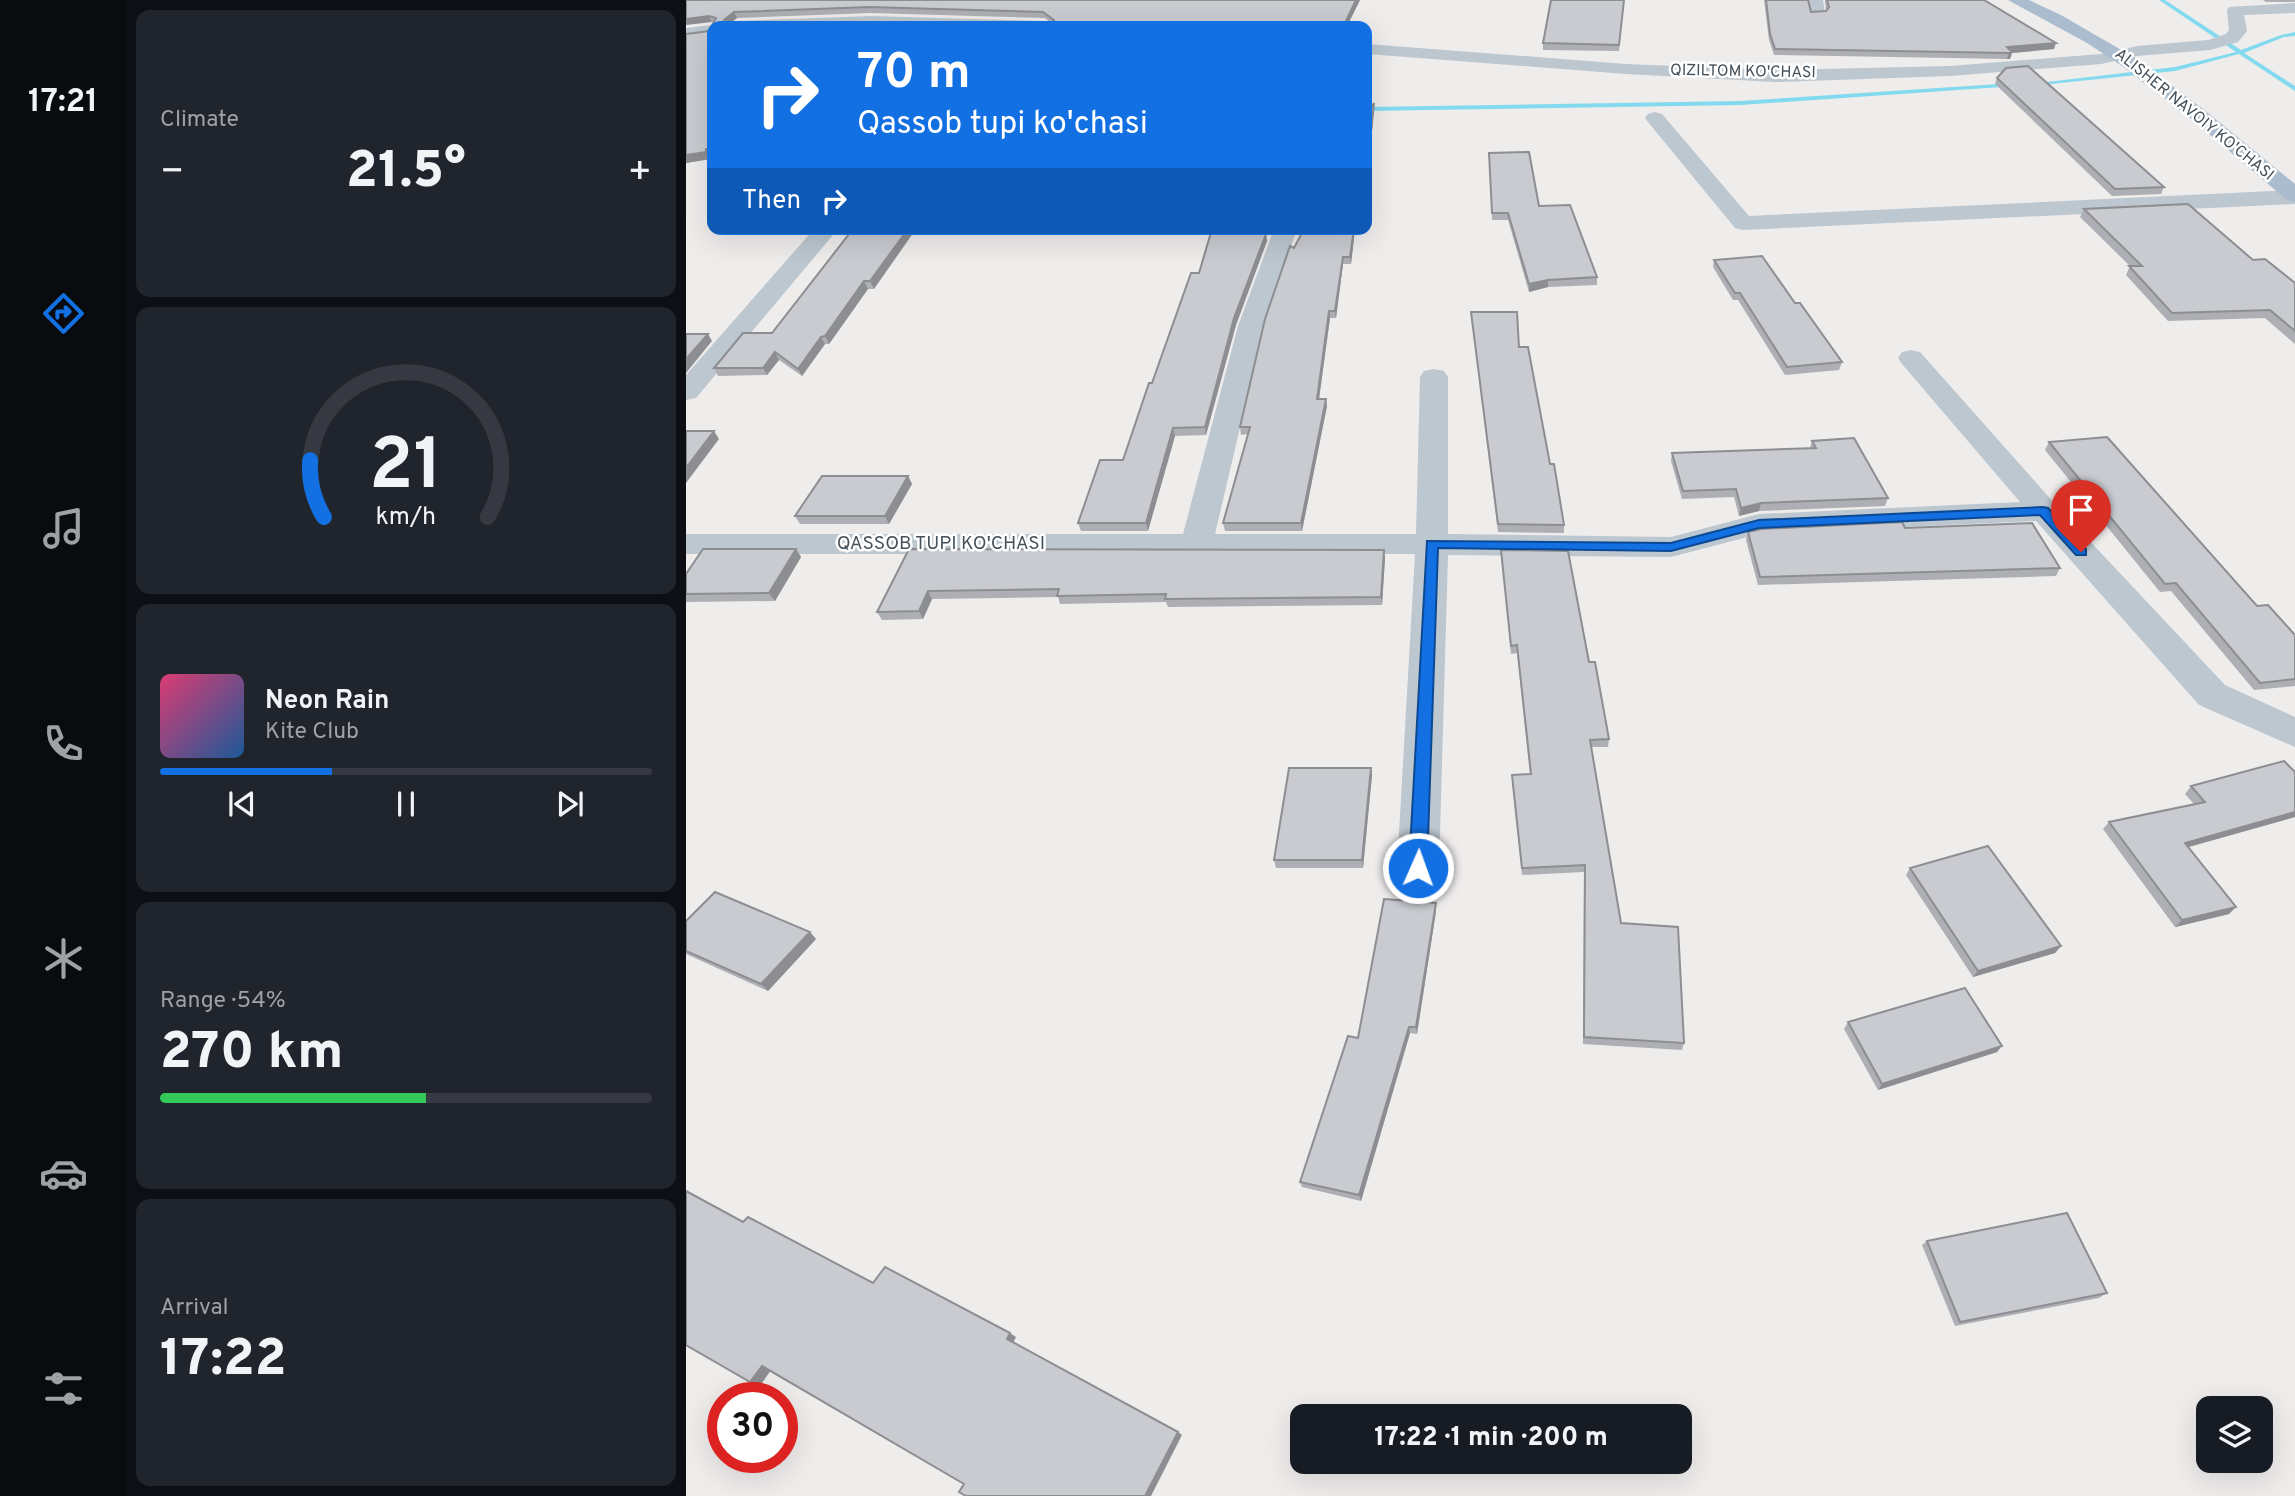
<!DOCTYPE html>
<html lang="en">
<head>
<meta charset="utf-8">
<style>
  :root { --surface:#171b24; --page:#20242c; --text:#f1f3f6; --muted:#9ea1a6; --line:#363941; --accent:#1270e3 }
  body { margin:0; font-family:Overpass,sans-serif; background:var(--page); color:var(--text); height:100vh; display:flex; flex-direction:column; font-size:26px; white-space:nowrap }
  * { box-sizing:border-box; margin:0 }
  p { font-size:23px; color:var(--muted) }
  .icon { flex:none; width:38px; height:38px; fill:none; stroke:currentColor; stroke-width:2; stroke-linecap:round; stroke-linejoin:round }
  .map { position:relative; flex:1; overflow:hidden }
  .details { display:flex; flex-direction:column; gap:10px; padding:10px; background:#0d0f14; width:560px }
  .details>* { flex:none }
  .banner { position:absolute; left:21px; top:21px; width:665px; height:214px; border-radius:14px; box-shadow:0 7px 28px #0002; background:#1270e3; color:#fff; overflow:hidden }
  .controls { position:absolute; left:1510px; top:1396px; display:grid; gap:14px }
  .controls a { display:grid; place-items:center; width:77px; height:77px; border-radius:14px; background:var(--surface); box-shadow:0 7px 28px #0002; font-size:35px }
  .speed { position:absolute; left:21px; top:1382px; display:flex; gap:14px; font-size:35px; font-weight:700; text-align:center }
  .speed>* { display:grid; place-content:center; width:91px; height:91px; border-radius:50%; background:var(--surface); box-shadow:0 7px 28px #0002; line-height:1 }
  .speed .limit { border:10px solid #d22; background:#fff; color:#111 }
  .pin { position:absolute; display:grid; place-items:center; width:60px; height:60px; color:#fff; margin:-72px -30px; border-radius:50% 50% 50% 0; rotate:-45deg; box-shadow:0 0 7px #0007 }
  .pin .icon { rotate:45deg }
  .me { position:absolute; width:77px; margin:-38px; rotate:2deg; stroke-linejoin:round; filter:drop-shadow(0 0 5px #0008) }
  .turn { display:flex; align-items:center; gap:24px; height:147px; padding:0 35px; font-size:32px }
  .turn .icon { width:91px; height:91px; stroke-width:2.5 }
  .turn b { display:block; font-size:49px; line-height:60px }
  .then { display:flex; align-items:center; height:66px; padding:0 35px; background:#0003; gap:14px; font-size:26px }
  .big { font-size:52px; font-weight:800; line-height:1.1 }
  .details .tile { flex:1; display:flex; flex-direction:column; justify-content:center; gap:10px; min-width:0; padding:0 24px; border-radius:14px; background:var(--page) }
  .details .dial { align-items:center; gap:0 }
  .dial svg { height:182px; overflow:visible; fill:none; stroke:var(--line); stroke-width:7; stroke-linecap:round; text-anchor:middle }
  .dial text { fill:var(--text); stroke:none }
  .song { display:flex; align-items:center; gap:21px }
  .cover { width:84px; height:84px; border-radius:10px; background:linear-gradient(135deg,hsl(340 70% 55%),hsl(210 70% 35%)) }
  .played { height:7px; border-radius:4px; background:linear-gradient(90deg,var(--accent) 35%,var(--line) 35%) }
  .keys { display:flex; justify-content:space-around; direction:ltr }
  .heat { display:flex; justify-content:space-between; align-items:center; font-size:38px; direction:ltr }
  .charge { height:10px; border-radius:5px; background:linear-gradient(90deg,#34c759 54%,var(--line) 0) }
  .trip { position:absolute; left:604px; top:1404px; width:402px; height:70px; border-radius:14px; background:var(--surface); box-shadow:0 7px 28px #0002; font-weight:800; line-height:70px; text-align:center }
  main { display:flex; flex:1; min-height:0 }
  .tabs { display:flex; flex-direction:column; width:126px; justify-content:space-around; align-items:center; background:#090b0e; color:var(--muted) }
  .tabs .icon { width:49px; height:49px }
  .tabs .current { color:var(--accent) }
  .tabs b { font-size:32px; color:var(--text) }
  .map>svg:first-child { display:block }
  .lines { fill:none; stroke-linecap:round; stroke-linejoin:round }
  .stream { fill:#83daef; fill-rule:evenodd }
  .minor { fill:#bcc7cf; fill-rule:evenodd }
  .major { fill:#aabccd; fill-rule:evenodd }
  .wall { fill:#adafb4; fill-rule:evenodd }
  .shaded-wall { fill:#8d8e92 }
  .building { fill:#c9cbd1; stroke:#8d8e92; stroke-width:2; fill-rule:evenodd }
  .route { fill:#1270e3; stroke:#0c4994; stroke-width:2 }
  .labels { text-anchor:middle; dominant-baseline:central; stroke-width:5; stroke-linejoin:round; paint-order:stroke }
  .far-street-label { font-size:16px; fill:#44505a; stroke:#fff }
  .street-label { font-size:19px; fill:#44505a; stroke:#fff }
</style>
</head>
<body>
<main>
<nav class="tabs">
<b>17:21</b>
<svg class="icon current" aria-label="directions" viewBox="0 0 24 24"><path d="M12 3l9 9-9 9-9-9zM9 14v-3h6M13 9l2 2-2 2"/></svg>
<svg class="icon" aria-label="music" viewBox="0 0 24 24"><path d="M9 18V5l10-2v13"/><circle cx="6" cy="18" r="3"/><circle cx="16" cy="16" r="3"/></svg>
<svg class="icon" aria-label="phone" viewBox="0 0 24 24"><path d="M5 4h4l2 5-3 2q2 4 5 5l2-3 5 2v4C11 20 4 13 5 4z"/></svg>
<svg class="icon" aria-label="climate" viewBox="0 0 24 24"><path d="M12 3v18M4 7l16 10M4 17L20 7"/></svg>
<svg class="icon" aria-label="car" viewBox="0 0 24 24"><path d="M5 17H2v-5l4-1 3-4h7l3 4 3 1v5h-3M9 17h6M6 11h13"/><circle cx="7" cy="17" r="2"/><circle cx="17" cy="17" r="2"/></svg>
<svg class="icon" aria-label="filters" viewBox="0 0 24 24"><path d="M4 7h16M4 17h16"/><circle cx="9" cy="7" r="2"/><circle cx="15" cy="17" r="2"/></svg>
</nav>
<section class="details">
<div class="tile"><p>Climate</p>
<div class="heat"><a>−</a><b class="big">21.5°</b><a>+</a></div>
</div>
<div class="tile dial"><svg viewBox="0 0 100 80">
<path d="M14 69A42 42 0 1 1 86 69"/>
<path d="M14 69A42 42 0 0 1 8 44" stroke="#1270e3"/>
<text x="50" y="56" font-size="32" font-weight="700">21</text>
<text x="50" y="72" font-size="11">km/h</text>
</svg></div>
<div class="tile">
<div class="song"><i class="cover"></i><div><b>Neon Rain</b><p>Kite Club</p></div></div>
<div class="played"></div>
<div class="keys"><svg class="icon" aria-label="previous" viewBox="0 0 24 24"><path d="M18 5L8 12l10 7zM5 5v14"/></svg><svg class="icon" aria-label="pause" viewBox="0 0 24 24"><path d="M8 5v14M16 5v14"/></svg><svg class="icon" aria-label="next" viewBox="0 0 24 24"><path d="M6 5l10 7-10 7zM19 5v14"/></svg></div>
</div>
<div class="tile"><p>Range · 54%</p><b class="big">270 km</b><div class="charge"></div></div>
<div class="tile"><p>Arrival</p><b class="big">17:22</b></div>
</section>
<div class="map">
<svg width="1609" height="1496" viewBox="0 0 1609 1496">
  <rect width="100%" height="100%" fill="#efecec"/>
  <g class="lines">
    <path class="stream" d="M1473 0H1479L1555 50 1595 35 1609 32V36L1598 37 1558 53 1609 86V91L1553 54 1489 71 1346 86 1343 84 1489 67 1550 52Z
      M1328 83 1330 86 1055 105 681 111V107L1055 101Z"/>
    <path class="minor" d="M1121 0H1137L1139 13 1137 16H1125Z
      M1609 3V13L1558 15 1561 31 1552 42 1524 50 1451 56 1415 64 1264 76 1090 82 940 74 681 54V44L940 64 1090 70 1264 66 1415 54 1451 46 1522 40 1540 34 1543 30 1541 10 1543 7Z
      M185 16 359 21 367 26H43L51 21Z
      M26 25 31 26H26V35L0 38V28Z
      M969 112 976 114 1063 216 1609 190V204L1057 230 1049 228 962 122 959 118 962 114Z
      M128 229H152L10 398 0 400V375Z
      M588 229H611L578 326 529 534H730L734 377 738 371 748 369 758 371 762 377V534L985 537 1073 514 1334 502 1216 364 1212 358 1216 352 1225 350 1234 352 1369 504 1539 685 1609 717V747L1513 705 1350 521 1073 534 985 557 762 555 753 868 747 880 732 886 717 880 711 868 729 554H0V534H497L552 326Z"/>
    <path class="major" d="M1322 0H1343L1375 15 1449 58 1517 109 1609 184V202L1601 200 1503 117 1436 66 1401 43Z"/>
  </g>
  <path class="wall" d="M0 0H674L661 26H26V156H24V159L0 163 23 31 28 23 26 22ZM185 13 359 18 365 23H45L51 18Z
    M938 0 933 51 857 50V43Z
    M1078 0H1122L1125 12 1140 11 1139 0H1298L1368 49 1326 53 1324 59H1321L1088 55 1083 40Z
    M1577 0H1609V2H1580Z
    M1311 78 1478 187 1475 194 1426 196 1309 84Z
    M803 153 853 206 911 277V285L862 287 843 292 822 220H806Z
    M1398 209 1567 260 1609 283V344L1579 318 1482 321 1440 275 1444 266 1394 217Z
    M167 229 188 289H182L143 344H139L116 376 93 360 81 375 32 376 28 368 86 333Z
    M669 229 665 264H657L650 318H644L633 399 641 406 616 531H539L537 523 562 434 555 435 554 427 608 248Z
    M580 234 581 241 550 325 520 435 489 436 462 531H395L392 523 437 460 466 383 513 273Z
    M1028 260 1109 303 1156 362 1153 370 1099 375 1052 300H1047L1027 267Z
    M785 312 833 347 864 464 878 525V533L812 532Z
    M1126 441 1202 498 1199 506 1073 511 1053 516 1048 497 996 499 985 461 986 453 1124 448Z
    M1363 442 1609 635V686L1568 690 1485 591 1474 592 1359 450Z
    M222 476 226 484 203 524H114L109 516Z
    M1219 528 1374 568 1370 576 1072 585 1060 540 1062 532Z
    M110 549 115 557 89 601 0 602V574Z
    M223 549 699 558 696 605 482 607 480 602 374 604 372 597 246 599 237 619 196 620 191 612Z
    M815 550 903 662 923 739 922 747H905L935 923 998 1043 996 1050 897 1044 898 872 836 875 826 782V775L844 774 831 653 825 654Z
    M685 768 686 775 677 868H590L588 860Z
    M1609 772V817L1502 847 1543 914 1489 927 1417 829 1423 822 1508 804 1499 794 1505 786Z
    M1224 868 1375 946 1369 953 1287 977 1220 875Z
    M750 911 731 1034 724 1033 675 1201 616 1187 614 1182 672 1038Z
    M0 921 130 939 82 991 0 954Z
    M1162 1022 1311 1052 1192 1090 1158 1029Z
    M1241 1241 1421 1293 1413 1298 1269 1326 1236 1245Z"/>
  <path class="shaded-wall" d="M670 0H674L661 26H659V23Z
    M48 12 51 18 40 26 38 20Z
    M23 16 26 22 0 25V19Z
    M1370 43 1368 49 1326 53 1324 59H1321L1323 53 1321 47Z
    M688 103V109L681 182V170Z
    M20 149 24 156V159L0 163V155Z
    M222 229H230L188 289 184 281Z
    M668 229H669L665 264 664 257Z
    M580 234 581 241 550 325 520 435 519 427 548 318Z
    M657 257V264L650 318 649 311Z
    M862 280V287L843 292V284Z
    M178 281 182 289 143 344 139 336Z
    M643 311 644 318 632 406 631 399Z
    M22 334 26 341 0 373V359Z
    M135 337 139 344 116 376 112 369Z
    M89 352 93 360 81 375 77 368Z
    M640 399 641 406 616 531 615 523Z
    M487 428 489 436 462 531 460 523Z
    M28 431 33 439 0 483V468Z
    M222 476 226 484 203 524 199 516Z
    M1075 503 1073 511 1053 516 1055 508Z
    M110 549 115 557 89 601 83 593Z
    M698 550 699 558 696 605 695 597Z
    M242 591 246 599 237 619 233 611Z
    M685 768 686 775 677 868 676 860Z
    M1609 812V817L1492 850 1499 843Z
    M750 903V911L731 1034 730 1027Z
    M1550 907 1543 914 1489 927 1496 920Z
    M124 932 130 939 82 991 75 984Z
    M1375 946 1369 953 1287 977 1292 971Z
    M723 1027 724 1033 675 1201 673 1195Z
    M1316 1046 1311 1052 1192 1090 1196 1084Z
    M324 1333 330 1337 327 1343 321 1339Z
    M76 1366 85 1370 74 1386 64 1382Z
    M492 1432 496 1435 465 1496H459Z"/>
  <path class="building" d="M0 0H670L659 23H650L648 26H26V146L24 149H20V152L0 155V34L23 31 30 18 23 16 0 19ZM183 7 357 12 368 20 365 23H40L38 20 48 12Z
    M865 0H938L933 45 857 43Z
    M1080 0H1122L1125 12 1140 11 1143 7 1141 0H1298L1370 43 1321 47 1326 52 1323 53 1089 49 1084 34Z
    M1342 66 1478 187 1429 189 1311 78 1320 68Z
    M688 103 681 170V116Z
    M843 152 853 206 884 205 911 277 862 280 843 284 822 213H806L803 153Z
    M1502 204 1567 260 1579 259 1609 283V331L1584 310 1486 313 1443 266H1456L1398 209Z
    M167 229H222L184 281H178L139 336 135 337 112 369 89 352 77 368H28L57 333H86Z
    M526 229H571L580 234 548 318 519 427 487 428 460 523H392L414 460H437L463 383H466L505 273H513Z
    M618 229H668L664 257H657L649 311H643L631 399H640L615 523H537L564 427H554L579 319 604 246 608 248Z
    M1076 256 1109 303H1114L1156 362 1101 367 1054 293H1049L1028 260Z
    M785 312H831L833 347H842L864 464H868L878 525 812 524Z
    M0 334H22L0 359Z
    M0 431H28L0 468Z
    M1421 437 1571 606 1582 605 1609 635V679L1574 683 1490 583 1479 584 1363 442Z
    M1168 438 1202 498 1075 503 1055 508 1050 489 997 491 986 453 1130 448 1126 441Z
    M136 476H222L199 516H109Z
    M1216 522 1219 528 1346 523 1374 568 1074 577 1062 532 1075 529Z
    M17 549H110L83 593 0 594V574Z
    M223 549 698 550 695 597 479 599 480 594 371 596 373 589 242 591 233 611 191 612Z
    M815 550 882 551 903 662H909L923 739 904 740 935 923 992 927 998 1043 898 1037 899 865 836 868 826 775 845 774 831 645 825 646Z
    M1598 761 1609 772V812L1499 843 1550 907 1496 920 1423 822 1519 802 1505 786Z
    M603 768H685L676 860H588Z
    M1302 846 1375 946 1292 971 1224 868Z
    M29 892 124 932 75 984 0 951V921Z
    M698 899 750 903 730 1027H723L673 1195 614 1182 662 1036 672 1038Z
    M1279 988 1316 1046 1196 1084 1162 1022Z
    M0 1191 57 1222 62 1217 187 1283 199 1267 324 1333 321 1339 492 1432 459 1496H280L273 1492 278 1484 76 1366 64 1382 0 1345Z
    M1381 1213 1421 1293 1274 1322 1241 1241Z"/>
  <path class="route" d="M1357 507 1362 508 1400 549V555H1390L1354 515 1073 528 985 551 752 548 741 868 738 874 732 876 726 874 723 868 741 541 985 543 1073 520Z"/>
  <g class="labels">
    <g class="far-street-label">
      <text transform="translate(1057 72) rotate(1)">QIZILTOM KO'CHASI</text>
      <text transform="translate(1508 115) rotate(39)">ALISHER NAVOIY KO'CHASI</text>
    </g>
    <g class="street-label">
      <text x="255" y="544">QASSOB TUPI KO'CHASI</text>
    </g>
  </g>
</svg>
<div class="controls">
<a><svg class="icon" aria-label="layers" viewBox="0 0 24 24"><path d="M12 4l9 5-9 5-9-5zM3 14l9 5 9-5"/></svg></a>
</div>
<div class="speed"><div class="limit">30</div></div>
<div class="pin" style="left:1395px;top:552px;background:#d93025"><svg class="icon" aria-label="arrive" viewBox="0 0 24 24"><path d="M6 21V4h12l-3 4 3 4H6"/></svg></div>
<svg class="me" style="left:732px;top:868px" viewBox="-20 -20 40 40"><circle r="17" fill="#1270e3" stroke="#fff" stroke-width="3"/><path d="M0-11L8 9 0 5-8 9z" fill="#fff"/></svg>
<div class="trip">17:22 · 1 min · 200 m</div>
<div class="banner">
<div class="turn"><svg class="icon" aria-label="right" viewBox="0 0 24 24"><path d="M7 20v-9h11M14 6l5 5-5 5"/></svg><div><b>70 m</b>Qassob tupi ko'chasi</div></div>
<div class="then">Then<svg class="icon" aria-label="right" viewBox="0 0 24 24"><path d="M7 20v-9h11M14 6l5 5-5 5"/></svg></div>
</div>
</div>
</main>
</body>
</html>
